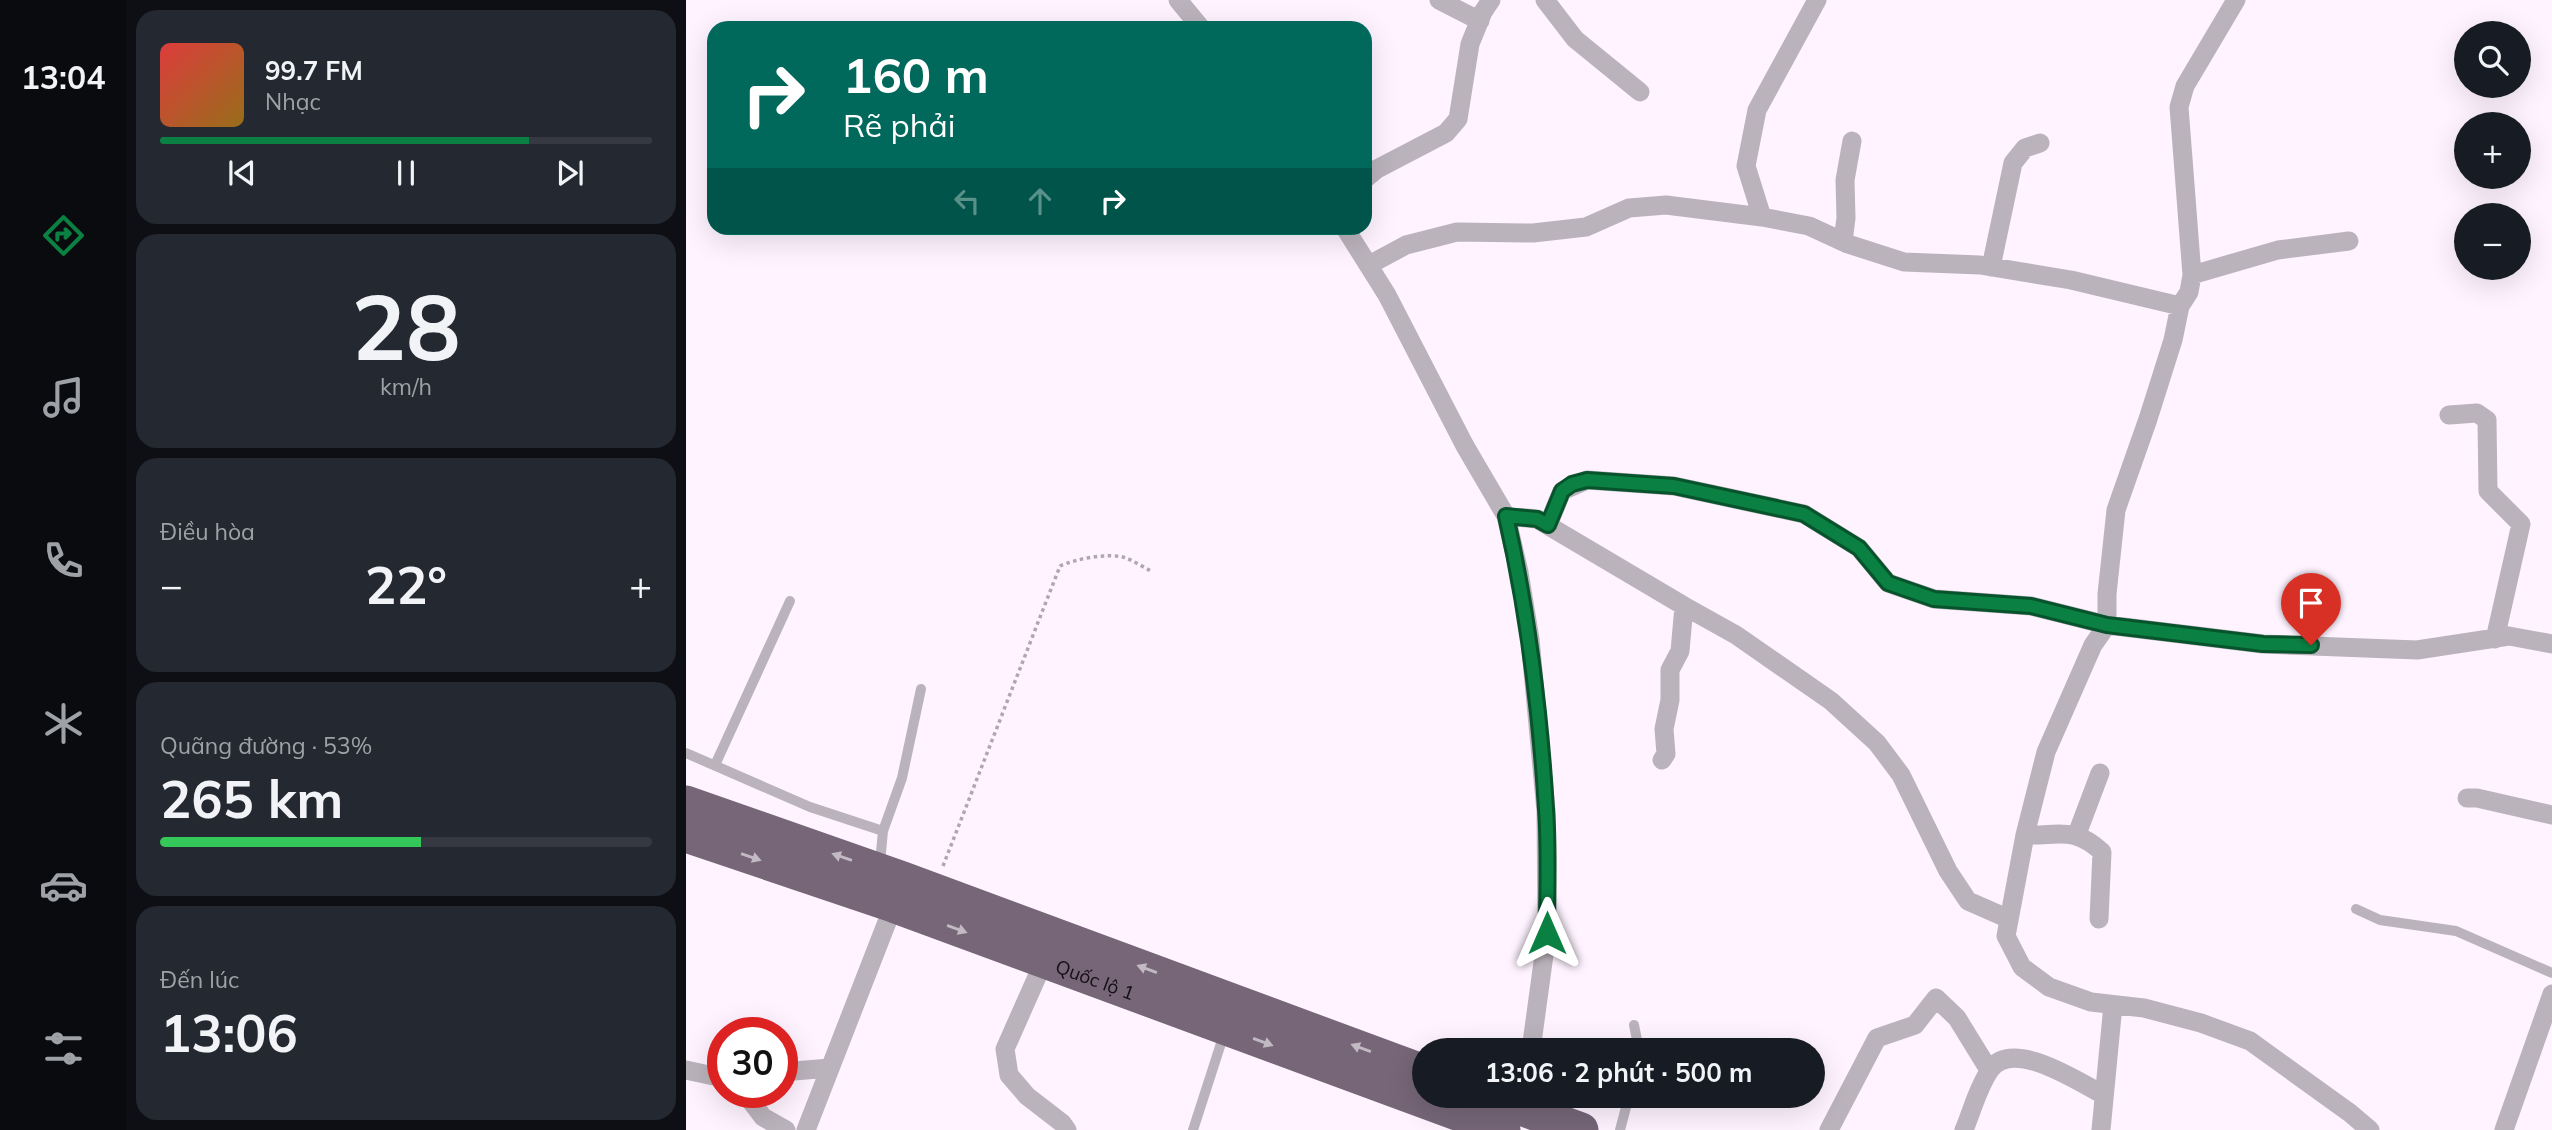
<!DOCTYPE html>
<html lang="vi">
<head>
<meta charset="utf-8">
<style>
  :root { --surface:#171b24; --page:#242831; --text:#f1f3f6; --muted:#9ea1a6; --line:#363941; --accent:#0b8043 }
  body { margin:0; font-family:Mulish,sans-serif; background:var(--page); color:var(--text); height:100vh; display:flex; flex-direction:column; font-size:26px; white-space:nowrap }
  * { box-sizing:border-box; margin:0 }
  p { font-size:23px; color:var(--muted) }
  .icon { flex:none; width:38px; height:38px; fill:none; stroke:currentColor; stroke-width:2; stroke-linecap:round; stroke-linejoin:round }
  .map { position:relative; flex:1; overflow:hidden }
  .sheet { display:flex; flex-direction:column; gap:10px; padding:10px; background:#0d0f14; width:560px }
  .sheet>* { flex:none }
  .guide { position:absolute; left:21px; top:21px; width:665px; height:214px; border-radius:21px; box-shadow:0 7px 28px #0002; background:#00695c; color:#fff; overflow:hidden }
  .controls { position:absolute; left:1768px; top:21px; display:grid; gap:14px }
  .controls a { display:grid; place-items:center; width:77px; height:77px; border-radius:50%; background:var(--surface); box-shadow:0 7px 28px #0002; font-size:35px }
  .speed { position:absolute; left:21px; top:1017px; display:flex; gap:14px; font-size:35px; font-weight:700; text-align:center }
  .speed>* { display:grid; place-content:center; width:91px; height:91px; border-radius:50%; background:var(--surface); box-shadow:0 7px 28px #0002; line-height:1 }
  .speed .limit { border:10px solid #d22; background:#fff; color:#111 }
  .pin { position:absolute; display:grid; place-items:center; width:60px; height:60px; color:#fff; margin:-72px -30px; border-radius:50% 50% 50% 0; rotate:-45deg; box-shadow:0 0 7px #0007 }
  .pin .icon { rotate:45deg }
  .me { position:absolute; width:77px; margin:-38px; rotate:0deg; stroke-linejoin:round; filter:drop-shadow(0 0 5px #0008) }
  .turn { display:flex; align-items:center; gap:24px; height:147px; padding:0 21px; font-size:32px }
  .turn .icon { width:91px; height:91px; stroke-width:2.5 }
  .turn b { display:block; font-size:49px; line-height:60px }
  .lanes { display:flex; align-items:center; height:66px; padding:0 21px; background:#0003; justify-content:center; gap:35px; direction:ltr }
  .lanes .off { opacity:.35 }
  .big { font-size:52px; font-weight:700; line-height:1.1 }
  .sheet .widget { flex:1; display:flex; flex-direction:column; justify-content:center; gap:10px; min-width:0; padding:0 24px; border-radius:21px; background:var(--page) }
  .sheet .dial { align-items:center; gap:0 }
  .dial b { font-size:91px; line-height:1 }
  .song { display:flex; align-items:center; gap:21px }
  .cover { width:84px; height:84px; border-radius:10px; background:linear-gradient(135deg,hsl(0 70% 55%),hsl(40 70% 35%)) }
  .played { height:7px; border-radius:4px; background:linear-gradient(90deg,var(--accent) 75%,var(--line) 75%) }
  .keys { display:flex; justify-content:space-around; direction:ltr }
  .heat { display:flex; justify-content:space-between; align-items:center; font-size:38px; direction:ltr }
  .charge { height:10px; border-radius:5px; background:linear-gradient(90deg,#34c759 53%,var(--line) 0) }
  .trip { position:absolute; left:726px; top:1038px; width:413px; height:70px; border-radius:35px; background:var(--surface); box-shadow:0 7px 28px #0002; font-weight:700; line-height:70px; text-align:center }
  main { display:flex; flex:1; min-height:0 }
  .tabs { display:flex; flex-direction:column; width:126px; justify-content:space-around; align-items:center; background:#090b0e; color:var(--muted) }
  .tabs .icon { width:49px; height:49px }
  .tabs .on { color:var(--accent) }
  .tabs b { font-size:32px; color:var(--text) }
  .map>svg:first-child { display:block }
  .lines { fill:none; stroke-linecap:round; stroke-linejoin:round }
  .path { stroke:#b0a6b1; stroke-width:3.5; stroke-dasharray:3.5 3.5; stroke-linecap:butt }
  .lane { stroke:#bbb3bc; stroke-width:10 }
  .street { stroke:#bbb3bc; stroke-width:19 }
  .highway { stroke:#766678; stroke-width:35 }
  .oneway { fill:#c1bac2 }
  .route-casing { stroke:#07532c; stroke-width:18 }
  .route { stroke:#0b8043; stroke-width:12 }
  .labels { text-anchor:middle; dominant-baseline:central; stroke-width:7; stroke-linejoin:round; paint-order:stroke }
  .street-label { font-size:19px; fill:#150e15; stroke:#fff }
</style>
</head>
<body>
<main>
<nav class="tabs">
<b>13:04</b>
<svg class="icon on" aria-label="directions" viewBox="0 0 24 24"><path d="M12 3l9 9-9 9-9-9zM9 14v-3h6M13 9l2 2-2 2"/></svg>
<svg class="icon" aria-label="music" viewBox="0 0 24 24"><path d="M9 18V5l10-2v13"/><circle cx="6" cy="18" r="3"/><circle cx="16" cy="16" r="3"/></svg>
<svg class="icon" aria-label="phone" viewBox="0 0 24 24"><path d="M5 4h4l2 5-3 2q2 4 5 5l2-3 5 2v4C11 20 4 13 5 4z"/></svg>
<svg class="icon" aria-label="climate" viewBox="0 0 24 24"><path d="M12 3v18M4 7l16 10M4 17L20 7"/></svg>
<svg class="icon" aria-label="car" viewBox="0 0 24 24"><path d="M5 17H2v-5l4-1 3-4h7l3 4 3 1v5h-3M9 17h6M6 11h13"/><circle cx="7" cy="17" r="2"/><circle cx="17" cy="17" r="2"/></svg>
<svg class="icon" aria-label="filters" viewBox="0 0 24 24"><path d="M4 7h16M4 17h16"/><circle cx="9" cy="7" r="2"/><circle cx="15" cy="17" r="2"/></svg>
</nav>
<section class="sheet">
<div class="widget">
<div class="song"><i class="cover"></i><div><b>99.7 FM</b><p>Nhạc</p></div></div>
<div class="played"></div>
<div class="keys"><svg class="icon" aria-label="previous" viewBox="0 0 24 24"><path d="M18 5L8 12l10 7zM5 5v14"/></svg><svg class="icon" aria-label="pause" viewBox="0 0 24 24"><path d="M8 5v14M16 5v14"/></svg><svg class="icon" aria-label="next" viewBox="0 0 24 24"><path d="M6 5l10 7-10 7zM19 5v14"/></svg></div>
</div>
<div class="widget dial"><b>28</b><p>km/h</p></div>
<div class="widget"><p>Điều hòa</p>
<div class="heat"><a>−</a><b class="big">22°</b><a>+</a></div>
</div>
<div class="widget"><p>Quãng đường · 53%</p><b class="big">265 km</b><div class="charge"></div></div>
<div class="widget"><p>Đến lúc</p><b class="big">13:06</b></div>
</section>
<div class="map">
<svg width="1866" height="1130" viewBox="0 0 1866 1130">
  <rect width="100%" height="100%" fill="#fef3ff"/>
  <g class="lines">
    <path class="path" d="M257 866 374 566C389 559 424 552 440 558 448 561 457 567 465 571"/>
    <path class="lane" d="M0 753 124 807 197 831 194 863
      M29 765 104 601
      M197 831 216 778 235 689
      M1670 909 1694 920 1770 931 1866 973
      M948 1025 953 1050
      M507 1130 538 1034
      M934 1130 943 1096"/>
    <path class="street" d="M492 0 515 28
      M753 0 794 21
      M859 0 889 39 954 92
      M1550 0 1499 86 1493 107 1506 275 1503 292 1494 306 1487 340 1462 419 1430 510 1421 594V625L1407 645 1360 752 1339 835 1320 936 1336 967 1363 987 1405 1002 1458 1008 1515 1023 1564 1041 1664 1113 1684 1130
      M679 179 691 169 760 133 772 119 784 44 797 12 805 0
      M1076 217 1060 166 1071 110 1131 0
      M659 228 701 295 779 446 820 516 833 572 844 639 860 811 861 933 845 1050
      M1157 242 1160 218 1159 180 1166 141
      M683 265 720 245 771 232 847 233 900 227 943 208 980 205 1076 217 1123 226 1162 244 1218 262 1294 265 1385 280 1494 306
      M1305 267 1327 163 1339 148 1354 143
      M1506 275 1592 250 1663 241
      M1763 415 1791 413 1801 420 1802 491 1835 524 1809 639
      M820 516 851 519 998 606 1050 635 1145 701 1191 743 1215 775 1262 871 1282 901 1323 919
      M862 525 876 491 901 480 988 486 1118 514 1173 548 1202 583 1248 599 1345 606 1421 625 1577 644 1731 650 1823 636 1866 644
      M976 760 980 754 978 729 984 700V670L994 651 998 606
      M1781 798H1791L1866 815
      M1391 834 1414 773
      M1339 835C1374 836 1388 826 1416 852L1413 919
      M358 961 319 1049 323 1075 341 1096 376 1123 381 1130
      M0 1070 37 1078
      M96 1072 144 1068
      M58 1092 77 1117 100 1130
      M120 1130 210 899
      M1143 1130 1191 1038 1229 1025 1250 998 1271 1018 1303 1070
      M1278 1130C1286 1111 1292 1087 1304 1070 1326 1037 1392 1082 1418 1095
      M1415 1130 1427 1005
      M1818 1130 1866 994"/>
    <g class="highway">
      <path d="M0 803 217 879 738 1072"/>
      <path id="s1" d="M0 835 207 905 817 1130"/>
      <path d="M802 1096 895 1130"/>
    </g>
  </g>
  <defs><path id="oneway-solid" d="M-6-.8H1V-3.2L6.5 0L1 3.2V.8H-6Z" transform="scale(1.75)"/></defs>
  <g class="oneway">
    <use href="#oneway-solid" transform="translate(65 857) rotate(19)"/>
    <use href="#oneway-solid" transform="translate(156 857) rotate(-161)"/>
    <use href="#oneway-solid" transform="translate(271 929) rotate(20)"/>
    <use href="#oneway-solid" transform="translate(461 969) rotate(-160)"/>
    <use href="#oneway-solid" transform="translate(577 1042) rotate(20)"/>
    <use href="#oneway-solid" transform="translate(675 1048) rotate(-160)"/>
  </g>
  <g class="lines">
    <g class="route-casing">
      <path id="route" d="M861 933C861 892 863 850 860 809 854 711 842 613 820 516L851 519 862 525 876 491 886 484 901 480 988 486 1118 514 1173 548 1202 583 1248 599 1345 606 1421 625 1577 644 1625 645"/>
    </g>
    <use href="#route" class="route"/>
  </g>
  <g class="labels">
    <g class="street-label">
      <text stroke="none"><textPath href="#s1" startOffset="434">Quốc lộ 1</textPath></text>
    </g>
  </g>
</svg>
<div class="controls">
<a><svg class="icon" aria-label="search" viewBox="0 0 24 24"><circle cx="10" cy="10" r="6"/><path d="M15 15l6 6"/></svg></a>
<a>+</a>
<a>−</a>
</div>
<div class="speed"><div class="limit">30</div></div>
<div class="pin" style="left:1625px;top:645px;background:#d93025"><svg class="icon" aria-label="arrive" viewBox="0 0 24 24"><path d="M6 21V4h12l-3 4 3 4H6"/></svg></div>
<svg class="me" style="left:861px;top:933px" viewBox="-20 -20 40 40"><path d="M0-17L14 15 0 8-14 15z" fill="#0b8043" stroke="#fff" stroke-width="4"/></svg>
<div class="trip">13:06 · 2 phút · 500 m</div>
<div class="guide">
<div class="turn"><svg class="icon" aria-label="right" viewBox="0 0 24 24"><path d="M7 20v-9h11M14 6l5 5-5 5"/></svg><div><b>160 m</b>Rẽ phải</div></div>
<div class="lanes"><svg class="icon off" aria-label="left" viewBox="0 0 24 24"><path d="M17 20v-9H6M10 6l-5 5 5 5"/></svg><svg class="icon off" aria-label="ahead" viewBox="0 0 24 24"><path d="M12 20V5M6 11l6-6 6 6"/></svg><svg class="icon" aria-label="right" viewBox="0 0 24 24"><path d="M7 20v-9h11M14 6l5 5-5 5"/></svg></div>
</div>
</div>
</main>
</body>
</html>
